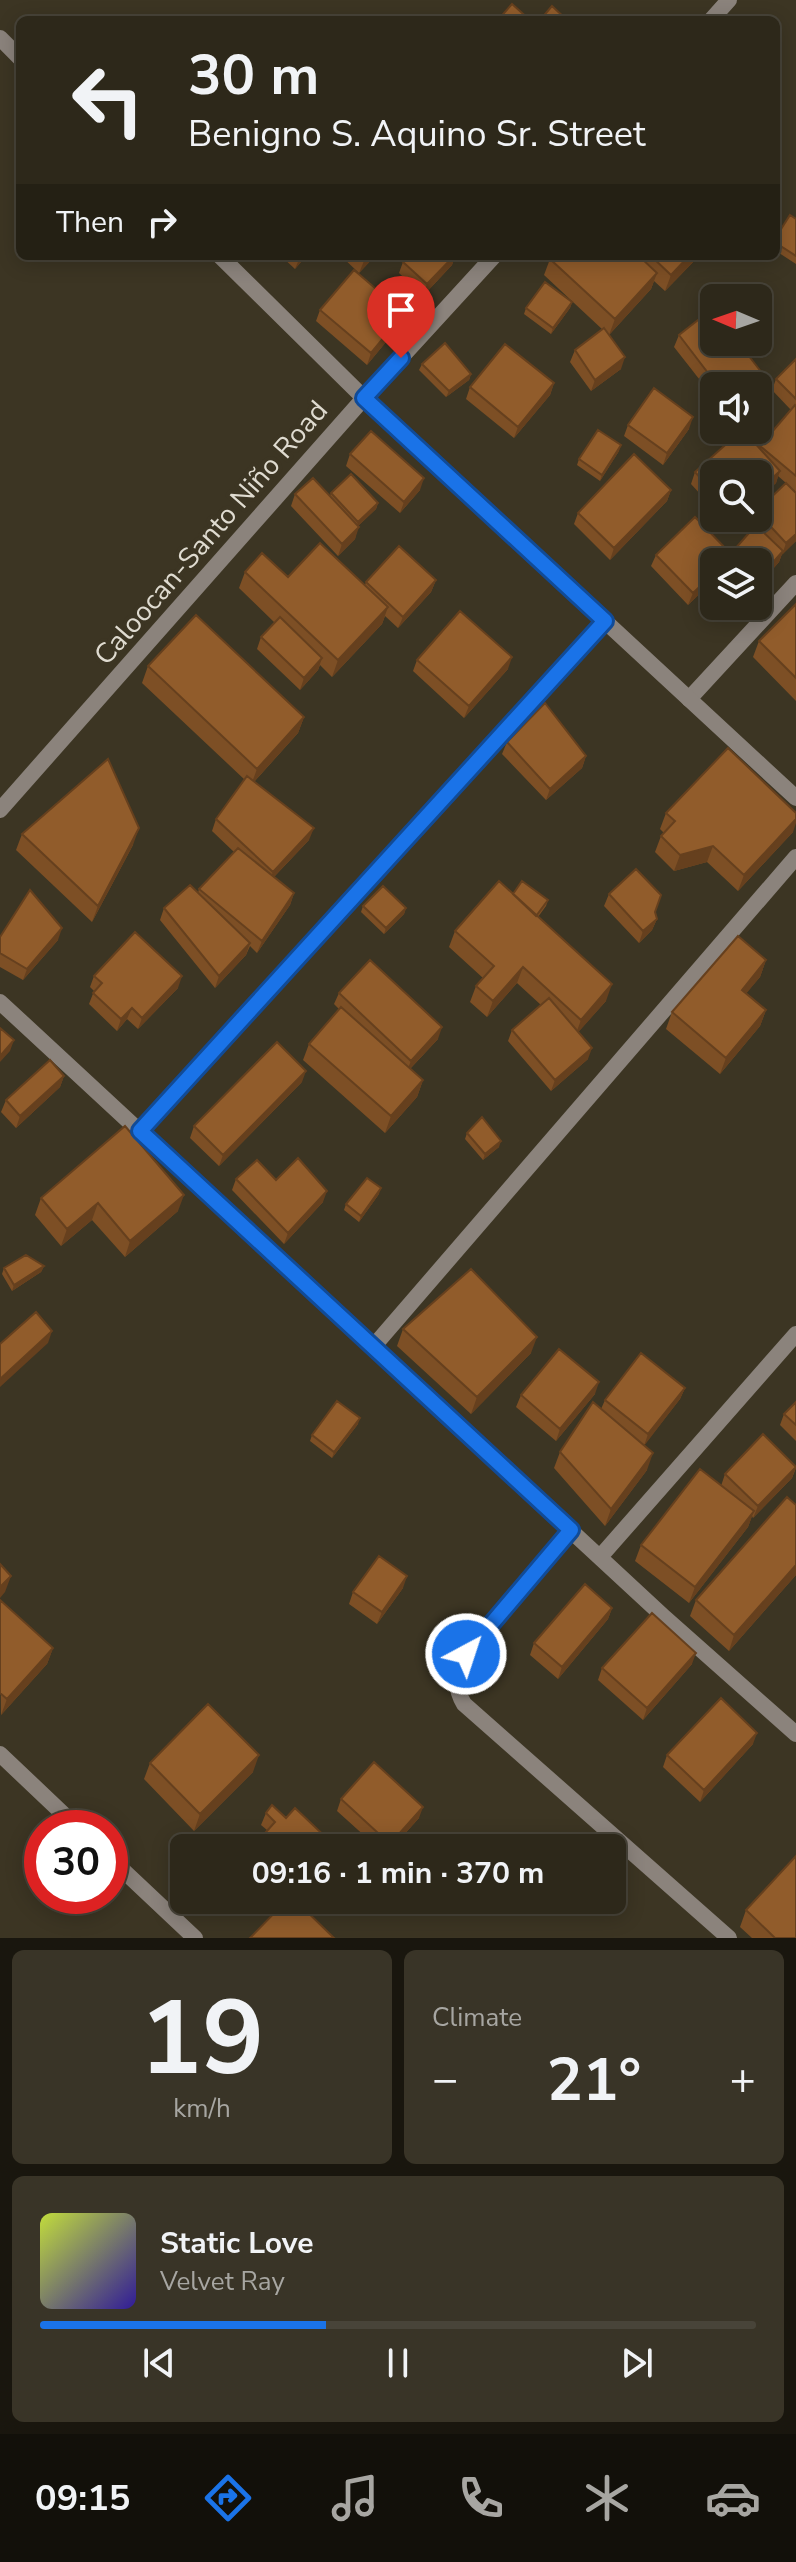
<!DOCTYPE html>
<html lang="en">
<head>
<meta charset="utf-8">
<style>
  :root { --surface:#2d281a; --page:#393427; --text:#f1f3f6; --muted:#a7a6a2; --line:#484439; --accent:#1a73e8 }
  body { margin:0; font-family:"Nunito Sans",sans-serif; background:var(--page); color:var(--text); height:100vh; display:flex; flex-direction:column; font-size:30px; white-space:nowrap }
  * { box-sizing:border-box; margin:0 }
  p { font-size:26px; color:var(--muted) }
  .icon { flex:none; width:44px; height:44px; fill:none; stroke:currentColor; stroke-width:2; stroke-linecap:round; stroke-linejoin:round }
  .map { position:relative; height:1938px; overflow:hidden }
  .details { display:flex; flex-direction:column; gap:12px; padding:12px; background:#19160e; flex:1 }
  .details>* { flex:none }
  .guide { position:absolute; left:16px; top:16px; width:764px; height:244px; border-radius:12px; box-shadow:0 4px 20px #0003,0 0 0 2px var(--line); background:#2d281a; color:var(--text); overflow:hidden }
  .needle { width:52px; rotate:272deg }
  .fabs { position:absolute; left:700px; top:284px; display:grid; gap:16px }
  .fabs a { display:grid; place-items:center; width:72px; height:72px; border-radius:12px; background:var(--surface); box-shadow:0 4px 20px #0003,0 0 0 2px var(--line); font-size:40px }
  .speed { position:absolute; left:24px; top:1810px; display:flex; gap:16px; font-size:40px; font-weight:700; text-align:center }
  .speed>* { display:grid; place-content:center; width:104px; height:104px; border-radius:50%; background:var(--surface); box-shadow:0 4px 20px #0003,0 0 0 2px var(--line); line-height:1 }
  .speed .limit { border:12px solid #d22; background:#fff; color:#111 }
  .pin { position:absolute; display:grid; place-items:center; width:68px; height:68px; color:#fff; margin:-82px -34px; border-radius:50% 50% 50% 0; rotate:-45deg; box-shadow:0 0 8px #0007 }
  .pin .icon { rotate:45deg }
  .me { position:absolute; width:88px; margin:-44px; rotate:40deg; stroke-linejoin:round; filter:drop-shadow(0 0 6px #0008) }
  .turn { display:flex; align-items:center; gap:28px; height:168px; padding:0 40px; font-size:36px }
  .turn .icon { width:104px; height:104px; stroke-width:2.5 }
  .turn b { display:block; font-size:56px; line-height:68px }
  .then { display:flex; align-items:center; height:76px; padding:0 40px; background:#0003; gap:16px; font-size:30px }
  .big { font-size:60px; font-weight:700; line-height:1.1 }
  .details .tile { flex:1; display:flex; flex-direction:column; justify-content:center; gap:12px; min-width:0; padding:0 28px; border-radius:12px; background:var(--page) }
  .details .dial { align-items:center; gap:0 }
  .dial b { font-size:104px; line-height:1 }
  .song { display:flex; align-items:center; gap:24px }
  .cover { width:96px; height:96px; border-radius:12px; background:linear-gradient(135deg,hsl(70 70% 55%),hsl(250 70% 35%)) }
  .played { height:8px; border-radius:4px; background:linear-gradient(90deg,var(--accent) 40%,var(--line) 40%) }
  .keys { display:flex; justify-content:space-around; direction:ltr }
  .heat { display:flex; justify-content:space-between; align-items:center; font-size:44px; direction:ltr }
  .details .tiles { flex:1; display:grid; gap:12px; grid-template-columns:1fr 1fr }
  .tile:last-child { grid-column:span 2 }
  .trip { position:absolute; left:170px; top:1834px; width:456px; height:80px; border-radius:12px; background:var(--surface); box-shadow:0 4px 20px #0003,0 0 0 2px var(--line); font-weight:700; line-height:80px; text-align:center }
  .menu { display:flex; height:128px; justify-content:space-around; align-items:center; background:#12100a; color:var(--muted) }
  .menu .icon { width:56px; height:56px }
  .menu .current { color:var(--accent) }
  .menu b { font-size:36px; color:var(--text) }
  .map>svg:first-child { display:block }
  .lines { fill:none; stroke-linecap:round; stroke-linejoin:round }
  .minor { stroke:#8b837c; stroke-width:16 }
  .tertiary { stroke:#8b837c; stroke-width:16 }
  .wall { fill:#7d4f25 }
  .shaded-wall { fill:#66401e }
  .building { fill:#915c2b; stroke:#66401e; stroke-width:2 }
  .route-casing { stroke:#114b97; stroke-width:20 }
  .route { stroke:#1a73e8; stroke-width:14 }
  .labels { text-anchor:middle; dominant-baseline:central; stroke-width:8; stroke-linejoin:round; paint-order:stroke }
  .street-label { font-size:28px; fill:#dfdbd0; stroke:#3c3523 }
</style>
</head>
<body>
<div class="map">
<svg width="796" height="1938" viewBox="0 0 796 1938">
  <rect width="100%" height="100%" fill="#3c3523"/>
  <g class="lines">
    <path class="minor" d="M689 699 796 583
      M0 1002 663 1616 796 1734
      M140 1131 605 621
      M373 1347 796 857
      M571 1530 466 1654C457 1673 453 1686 464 1704L729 1938
      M600 1557 796 1334
      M0 1754 78 1828
      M110 1858 195 1938"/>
    <path class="tertiary" d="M711 20 729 0
      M0 38 20 58
      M220 256 364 398 796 798
      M0 810 364 398 494 256"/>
  </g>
  <path class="wall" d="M796 219V264L776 251V237Z
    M281 256H306L295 269Z
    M341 256H375L359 273Z
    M409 256H455L452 265 423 296 399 273 403 262Z
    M552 256H699L665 291 654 281 651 289 609 335 621 369 591 391 570 362 575 350 603 330 544 275 550 259Z
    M572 302 570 308 551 334 524 314 526 308Z
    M320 310 404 313 400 325 367 365 316 321Z
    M679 335 762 373 758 384 756 386H714V398L674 347Z
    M796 359V492L789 486 796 541 782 554 779 562 758 586V562H729L734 550 755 526 753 523 754 518H758V510L786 483 778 476 776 483 758 499V474H714V509L691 484 695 472 760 448 791 410 772 390 776 379Z
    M422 364 471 374 469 380 446 397 419 370Z
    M554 383 550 395 514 438 466 399 470 387Z
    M628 425 689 429 663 465 624 436Z
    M619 451 600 481 577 465 579 459Z
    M350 454 420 490 400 513 346 466Z
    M671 490 667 501 610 560 574 524 578 513Z
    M331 493 378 503 376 509 358 526 355 539 338 556 291 506 295 494 330 496Z
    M722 518H737L729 526Z
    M656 555 714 562V580L688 605 651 566Z
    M245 572 365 585 366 582 436 580 431 592 398 628 385 616 382 624 332 677 320 665 318 670 300 690 257 649 261 637 275 623 239 588Z
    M796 604V701L753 657 759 641Z
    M417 660 508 669 464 718 413 671Z
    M148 666 304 717 298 733 254 782 309 840 274 877 294 893 290 905 257 953 250 946 246 955 215 988 160 920 164 908 198 893 199 889 234 852 212 831 216 819 245 780 142 683Z
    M507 742 586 756 582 768 546 800 502 754Z
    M666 813 793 832 738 891 707 862 674 871 655 852 661 836 664 833 660 829Z
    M22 834 133 845 92 922 16 850Z
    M513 894 548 900 546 906 538 917 606 1001 578 1032 588 1059 551 1091 508 1041 512 1030 541 1005 517 983 487 1017 470 1002 476 986 483 978 449 947 455 931Z
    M609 894 655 912 657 919 652 930 639 943 604 906Z
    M363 906 406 908 404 914 384 934 361 912Z
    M0 937 58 940 23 980 0 967Z
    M766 960 760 977 746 993 766 1010 760 1026 720 1074 666 1029 672 1012Z
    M94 976 178 988 138 1029 127 1019 117 1031 89 1004 94 991 90 987Z
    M339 993 438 1039 410 1069 423 1080 417 1097 385 1133 303 1060 309 1044 339 1009 334 1004Z
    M64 1076 60 1087 16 1128 1 1112 6 1100Z
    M302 1082 219 1166 190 1138 194 1126Z
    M467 1133 499 1147 483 1160 465 1139Z
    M236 1179 276 1180 323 1202 284 1244 232 1190Z
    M379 1194 359 1222 344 1210 346 1204Z
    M41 1198 178 1211 125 1257 92 1220 61 1246 35 1215Z
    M44 1266 41 1272 12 1291 2 1274 4 1268Z
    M403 1329 531 1353 471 1414 397 1346Z
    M685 1388 680 1399 644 1445 647 1470 605 1526 554 1468 560 1452 601 1409 605 1400Z
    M595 1394 556 1441 516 1407 521 1395Z
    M796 1402V1441L780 1425 784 1414Z
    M358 1424 332 1458 310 1441 312 1435Z
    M796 1468 792 1478 753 1518 752 1516 748 1527 689 1603 635 1561 641 1545 721 1486 725 1474Z
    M796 1505V1575L729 1651 690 1616 696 1600Z
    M403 1588 377 1624 349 1604 353 1592Z
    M0 1600 53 1648 47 1664 1 1715Z
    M612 1608 608 1619 558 1679 530 1655 534 1643Z
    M692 1664 643 1720 598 1680 602 1668Z
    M753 1744 700 1802 663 1767 667 1755Z
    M150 1763 253 1772 194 1831 144 1779Z
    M341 1799 419 1818 392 1848H378L337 1811Z
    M266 1813 286 1818 332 1848H255L257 1842 267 1830 261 1825Z
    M746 1910 796 1938H752L740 1927Z"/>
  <path class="shaded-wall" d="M301 256H306L295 269 300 257Z
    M368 256H375L359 273 364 261Z
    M454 256H455L452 265 423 296 427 284Z
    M689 256H699L665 291 671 275Z
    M657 273 651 289 609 335 615 319Z
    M572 302 570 308 551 334 553 328Z
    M404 313 400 325 367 365 371 353Z
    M625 357 621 369 591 391 595 380Z
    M762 373 758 384 756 386H746Z
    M471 374 469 380 446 397 449 391Z
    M554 383 550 395 514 438 518 427Z
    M693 417 689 429 663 465 667 453Z
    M621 445 619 451 600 481 602 475Z
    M780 471 776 483 758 499V491Z
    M424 478 420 490 400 513 404 502Z
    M671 490 667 501 610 560 614 548Z
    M378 503 376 509 356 528 358 522Z
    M732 518H737L729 526Z
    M359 527 355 539 338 556 342 544Z
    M796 534V541L782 555 786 543Z
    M783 551 779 562 758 586 761 576Z
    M714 573V580L688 605 693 593Z
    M436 580 431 592 398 628 403 617Z
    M388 607 382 624 332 677 338 660Z
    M512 657 508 669 464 718 469 706Z
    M322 658 318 670 300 690 304 678Z
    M304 717 298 733 251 785 257 769Z
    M586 756 582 768 546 800 550 789Z
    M796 819V823L793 832 738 891 744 875Z
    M139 828 133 845 92 922 98 906Z
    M314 828 309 840 268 883 273 872Z
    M713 846 707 862 674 871 680 855Z
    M294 893 290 905 257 953 262 941Z
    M406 908 404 914 384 934 386 928Z
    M657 919 652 930 639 943 643 931Z
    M62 928 58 940 23 980 27 969Z
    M250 943 246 955 215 988 219 976Z
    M766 960 760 977 736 1006 742 990Z
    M523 967 517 983 487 1017 493 1001Z
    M182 976 178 988 138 1029 142 1018Z
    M612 984 606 1001 575 1036 581 1020Z
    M132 1008 127 1019 117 1031 121 1019Z
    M766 1010 760 1026 720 1074 726 1058Z
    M442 1027 438 1039 406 1073 411 1061Z
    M14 1040 10 1051 0 1062V1056Z
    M592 1048 588 1059 551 1091 555 1080Z
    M306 1071 302 1082 219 1166 223 1155Z
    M64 1076 60 1087 16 1128 20 1116Z
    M423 1080 417 1097 385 1133 391 1116Z
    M501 1141 499 1147 483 1160 485 1154Z
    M381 1188 379 1194 359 1222 361 1216Z
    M327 1191 323 1202 284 1244 288 1233Z
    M184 1195 178 1211 125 1257 130 1241Z
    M98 1203 92 1220 61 1246 67 1229Z
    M44 1266 41 1272 12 1291 14 1285Z
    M52 1331 48 1343 0 1387V1379Z
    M537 1337 531 1353 471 1414 477 1397Z
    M599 1382 595 1394 556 1441 560 1429Z
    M685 1388 680 1399 644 1446 648 1434Z
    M360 1418 358 1424 332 1458 334 1452Z
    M653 1453 647 1470 605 1526 611 1509Z
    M796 1467 792 1478 753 1518 758 1506Z
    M754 1511 748 1527 689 1603 695 1587Z
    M796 1565V1575L729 1651 734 1635Z
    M11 1576 5 1592 0 1598V1587Z
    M407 1576 403 1588 377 1624 382 1612Z
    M612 1608 608 1619 558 1679 562 1667Z
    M53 1648 47 1664 1 1715 7 1699Z
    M696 1653 692 1664 643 1720 647 1708Z
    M757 1733 753 1744 700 1802 704 1790Z
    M259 1755 253 1772 194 1831 200 1814Z
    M423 1807 419 1818 392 1848H388L390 1844Z"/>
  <path class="building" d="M512 4 530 20H498Z
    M552 6 567 20H540Z
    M790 215 796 219V256L776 243V237Z
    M358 256H368L364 261Z
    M409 256H454L427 284 403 262Z
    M552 256H639L657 273 615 319 550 259Z
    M651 256H689L671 275Z
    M354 270 404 313 371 353 320 310Z
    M545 282 572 302 553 328 526 308Z
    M712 309 714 311V342H738L762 373 746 386H718L679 335Z
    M604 328 625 357 595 380 575 350Z
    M445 343 471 374 449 391 422 364Z
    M505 344 554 383 518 427 470 387Z
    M796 359V399L776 379Z
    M654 388 693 417 667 453 628 425Z
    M795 405 796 406V476L760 446Z
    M598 430 621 445 602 475 579 459Z
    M742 430H743L780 471 758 491V474H714V493L695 472Z
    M371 431 424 478 404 502 350 454Z
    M634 454 671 490 614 548 578 513Z
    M351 474 378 503 358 522 331 493Z
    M313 478 359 527 342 544 295 494Z
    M786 483 796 493V534L786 543 758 513V510Z
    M695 517 732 555 725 562H714V573L693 593 656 555Z
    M756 525 783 551 761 576 758 573V562H746L734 550Z
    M320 543 388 607 338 660 245 572 262 553 288 577Z
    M399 546 436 580 403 617 366 582Z
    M796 604V678L759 641Z
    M460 611 512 657 469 706 417 660Z
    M196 615 304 717 257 769 148 666Z
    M280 617 322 658 304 678 261 637Z
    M545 703 586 756 550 789 507 742Z
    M728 748 796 813V819L744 875 713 846 680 855 661 836 675 821 666 813Z
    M108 759 139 828 98 906 22 834Z
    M247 776 314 828 273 872 216 819Z
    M238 848 294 893 262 941 199 889Z
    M636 869 661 895 655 912 657 919 643 931 609 894Z
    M499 881 612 984 581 1020 523 967 493 1001 476 986 494 966 455 931Z
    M522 881 548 900 536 916 513 894Z
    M190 885 250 943 219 976 164 908Z
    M383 886 406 908 386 928 363 906Z
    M30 890 62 928 27 969 0 953V937Z
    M135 932 182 976 142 1018 132 1008 121 1019 93 993 102 983 94 976Z
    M738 936 766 960 742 990 766 1010 726 1058 672 1012Z
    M370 960 442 1027 411 1061 339 993Z
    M549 998 592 1048 555 1080 512 1030Z
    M341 1007 423 1080 391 1116 309 1044Z
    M0 1028 14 1040 0 1056Z
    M277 1042 306 1071 223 1155 194 1126Z
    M50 1060 64 1076 20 1116 6 1100Z
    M482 1117 501 1141 485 1154 467 1133Z
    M125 1126 184 1195 130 1241 98 1203 67 1229 41 1198Z
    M298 1158 327 1191 288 1233 236 1179 257 1160 276 1180Z
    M367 1178 381 1188 361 1216 346 1204Z
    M26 1255 44 1266 14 1285 4 1268Z
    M471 1269 537 1337 477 1397 403 1329Z
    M36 1312 52 1331 0 1379V1344Z
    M559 1349 599 1382 560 1429 521 1395Z
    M641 1353 685 1388 648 1434 605 1400Z
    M337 1401 360 1418 334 1452 312 1435Z
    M593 1402 653 1453 611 1509 560 1452Z
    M796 1402V1425L784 1414Z
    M763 1434 796 1467 758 1506 725 1474Z
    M700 1469 754 1511 695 1587 641 1545Z
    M787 1497 796 1505V1565L734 1635 696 1600Z
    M379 1556 407 1576 382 1612 353 1592Z
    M0 1564 11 1576 0 1587Z
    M585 1584 612 1608 562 1667 534 1643Z
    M0 1600 53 1648 7 1699 0 1693Z
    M652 1613 696 1653 647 1708 602 1668Z
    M721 1698 757 1733 704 1790 667 1755Z
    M208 1704 259 1755 200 1814 150 1763Z
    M374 1762 423 1807 390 1844 341 1799Z
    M272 1805 286 1818 295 1808 333 1844 330 1848H263L257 1842 275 1822 266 1813Z
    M796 1856V1938H775L746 1910Z
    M287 1900H295L334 1938H250Z"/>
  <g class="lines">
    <g class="route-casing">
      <path id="route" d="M401 358 364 398 605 621 140 1131 571 1530 466 1654"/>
    </g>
    <use href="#route" class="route"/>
  </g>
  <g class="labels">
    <g class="street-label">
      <text transform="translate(211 533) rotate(-49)">Caloocan-Santo Niño Road</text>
    </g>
  </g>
</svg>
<div class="fabs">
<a><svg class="needle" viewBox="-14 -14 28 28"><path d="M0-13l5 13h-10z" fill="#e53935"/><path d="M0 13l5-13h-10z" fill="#a7a6a2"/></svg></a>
<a><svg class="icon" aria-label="sound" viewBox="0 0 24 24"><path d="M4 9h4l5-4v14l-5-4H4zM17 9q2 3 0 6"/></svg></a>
<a><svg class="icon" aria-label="search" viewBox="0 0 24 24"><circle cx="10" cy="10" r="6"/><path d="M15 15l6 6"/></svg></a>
<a><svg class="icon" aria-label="layers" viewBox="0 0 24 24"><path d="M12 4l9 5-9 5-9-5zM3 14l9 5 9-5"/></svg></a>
</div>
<div class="speed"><div class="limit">30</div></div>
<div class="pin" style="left:401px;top:358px;background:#d93025"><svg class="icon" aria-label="arrive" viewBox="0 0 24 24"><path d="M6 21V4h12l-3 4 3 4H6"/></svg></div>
<svg class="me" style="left:466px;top:1654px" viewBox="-20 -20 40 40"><circle r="17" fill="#1a73e8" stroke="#fff" stroke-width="3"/><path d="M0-11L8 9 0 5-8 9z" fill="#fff"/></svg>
<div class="trip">09:16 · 1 min · 370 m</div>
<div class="guide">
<div class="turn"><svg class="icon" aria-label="left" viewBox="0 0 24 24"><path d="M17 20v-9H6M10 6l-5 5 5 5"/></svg><div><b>30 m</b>Benigno S. Aquino Sr. Street</div></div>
<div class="then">Then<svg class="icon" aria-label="right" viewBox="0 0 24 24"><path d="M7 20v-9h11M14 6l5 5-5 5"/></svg></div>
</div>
</div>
<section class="details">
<div class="tiles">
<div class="tile dial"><b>19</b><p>km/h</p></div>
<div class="tile"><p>Climate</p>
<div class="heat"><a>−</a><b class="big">21°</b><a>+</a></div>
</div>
<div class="tile">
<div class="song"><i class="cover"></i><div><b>Static Love</b><p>Velvet Ray</p></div></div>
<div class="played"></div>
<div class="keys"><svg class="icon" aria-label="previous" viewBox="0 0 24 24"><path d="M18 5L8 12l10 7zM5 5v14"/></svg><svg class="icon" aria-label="pause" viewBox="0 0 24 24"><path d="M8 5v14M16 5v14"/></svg><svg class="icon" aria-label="next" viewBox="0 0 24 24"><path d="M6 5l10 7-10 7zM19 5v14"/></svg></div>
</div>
</div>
</section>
<nav class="menu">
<b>09:15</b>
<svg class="icon current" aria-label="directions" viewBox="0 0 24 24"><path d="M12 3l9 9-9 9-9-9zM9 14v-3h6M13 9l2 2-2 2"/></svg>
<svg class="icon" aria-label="music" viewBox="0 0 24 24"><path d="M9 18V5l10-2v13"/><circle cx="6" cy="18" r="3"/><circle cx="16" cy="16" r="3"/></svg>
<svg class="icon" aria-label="phone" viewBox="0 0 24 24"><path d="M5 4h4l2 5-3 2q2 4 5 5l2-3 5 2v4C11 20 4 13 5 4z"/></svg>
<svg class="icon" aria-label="climate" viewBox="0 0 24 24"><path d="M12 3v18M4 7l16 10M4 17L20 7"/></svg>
<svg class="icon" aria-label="car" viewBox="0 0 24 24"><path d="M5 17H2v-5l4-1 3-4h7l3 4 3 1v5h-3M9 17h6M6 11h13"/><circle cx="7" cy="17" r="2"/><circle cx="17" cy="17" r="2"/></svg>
</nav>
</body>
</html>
